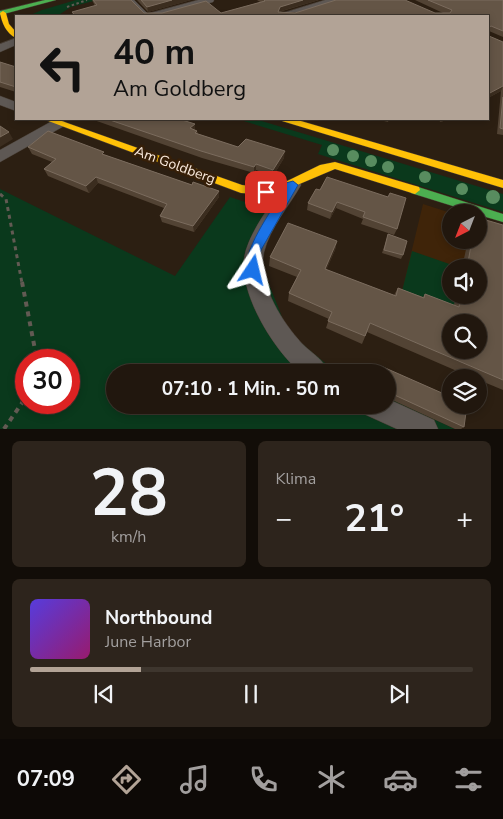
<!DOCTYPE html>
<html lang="de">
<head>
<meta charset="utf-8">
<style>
  :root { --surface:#21170e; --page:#2d241c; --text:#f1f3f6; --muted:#a29f9e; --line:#3e362e; --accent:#b2a396 }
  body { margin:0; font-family:"Nunito Sans",sans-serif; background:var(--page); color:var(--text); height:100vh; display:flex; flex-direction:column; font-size:19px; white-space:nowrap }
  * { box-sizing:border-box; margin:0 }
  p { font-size:16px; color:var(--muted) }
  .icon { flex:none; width:28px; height:28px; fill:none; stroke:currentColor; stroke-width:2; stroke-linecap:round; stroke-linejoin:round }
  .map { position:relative; height:429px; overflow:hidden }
  .details { display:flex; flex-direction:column; gap:12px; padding:12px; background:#120d08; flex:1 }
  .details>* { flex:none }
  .top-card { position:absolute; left:15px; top:15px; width:474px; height:105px; border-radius:0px; box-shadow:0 2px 8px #0003,0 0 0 1px var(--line); background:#b2a396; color:#111; overflow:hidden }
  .needle { width:32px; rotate:222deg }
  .buttons { position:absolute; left:442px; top:204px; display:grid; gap:10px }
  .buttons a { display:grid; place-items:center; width:45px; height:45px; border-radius:50%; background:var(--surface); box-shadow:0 2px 8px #0003,0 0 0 1px var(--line); font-size:25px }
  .speed { position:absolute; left:15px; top:349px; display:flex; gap:10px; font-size:25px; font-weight:700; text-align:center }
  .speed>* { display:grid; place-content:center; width:65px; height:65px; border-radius:50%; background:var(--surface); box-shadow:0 2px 8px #0003,0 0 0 1px var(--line); line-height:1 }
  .speed .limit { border:8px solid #d22; background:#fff; color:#111 }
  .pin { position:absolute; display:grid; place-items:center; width:42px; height:42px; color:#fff; margin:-21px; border-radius:10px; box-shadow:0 2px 8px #0006 }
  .me { position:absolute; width:55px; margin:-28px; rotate:10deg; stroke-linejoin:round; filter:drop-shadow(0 0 4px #0008) }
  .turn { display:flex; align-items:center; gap:18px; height:105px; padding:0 15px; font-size:22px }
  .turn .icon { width:65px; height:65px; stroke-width:2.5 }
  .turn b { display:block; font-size:35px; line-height:42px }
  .big { font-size:38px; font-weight:700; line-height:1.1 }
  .details .tile { flex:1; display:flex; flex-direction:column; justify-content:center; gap:8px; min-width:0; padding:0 18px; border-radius:8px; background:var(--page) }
  .details .dial { align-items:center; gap:0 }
  .dial b { font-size:65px; line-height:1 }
  .song { display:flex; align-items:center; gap:15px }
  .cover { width:60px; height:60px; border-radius:8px; background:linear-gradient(135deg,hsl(250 70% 55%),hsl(320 70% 35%)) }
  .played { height:5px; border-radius:2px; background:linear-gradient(90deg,var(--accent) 25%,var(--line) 25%) }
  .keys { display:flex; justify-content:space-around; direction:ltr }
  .heat { display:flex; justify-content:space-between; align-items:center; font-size:28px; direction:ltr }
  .details .tiles { flex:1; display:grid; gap:12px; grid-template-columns:1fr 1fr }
  .tile:last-child { grid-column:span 2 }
  .trip { position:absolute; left:106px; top:364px; width:290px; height:50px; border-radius:25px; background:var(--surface); box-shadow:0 2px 8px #0003,0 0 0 1px var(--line); font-weight:700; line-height:50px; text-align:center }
  .dock { display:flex; height:80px; justify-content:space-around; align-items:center; background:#0d0906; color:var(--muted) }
  .dock .icon { width:35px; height:35px }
  .dock .current { color:var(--accent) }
  .dock b { font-size:22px; color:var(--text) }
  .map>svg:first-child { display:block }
  .built { fill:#3f2409; fill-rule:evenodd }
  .green { fill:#0a391c; fill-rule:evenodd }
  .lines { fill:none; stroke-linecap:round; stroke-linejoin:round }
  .lane-casing { stroke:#463b31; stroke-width:1 }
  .street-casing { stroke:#463b31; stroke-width:1 }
  .fast-casing { stroke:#463b31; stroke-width:1 }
  .slow-casing { stroke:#463b31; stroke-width:1 }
  .path-far2 { stroke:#625a53; stroke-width:2; stroke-dasharray:2.5 2.5; stroke-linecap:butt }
  .path-far1 { stroke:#625a53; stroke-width:3; stroke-dasharray:4 4; stroke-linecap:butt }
  .path { stroke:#625a53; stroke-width:4; stroke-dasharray:5 5; stroke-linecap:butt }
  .lane { fill:#5e5854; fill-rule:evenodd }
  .street { fill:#5e5854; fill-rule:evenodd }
  .fast { fill:#4caf50; fill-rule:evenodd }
  .slow { fill:#ffc107; fill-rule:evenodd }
  .tree { fill:#588c5f }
  .wall { fill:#524334 }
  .shaded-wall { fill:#3b2d1f }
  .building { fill:#645546; stroke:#7b6c5e; fill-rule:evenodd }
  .route { fill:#1a73e8; stroke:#114b97 }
  .labels { text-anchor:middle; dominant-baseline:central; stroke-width:5; stroke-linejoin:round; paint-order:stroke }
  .street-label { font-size:14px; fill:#faeadd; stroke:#361f08 }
</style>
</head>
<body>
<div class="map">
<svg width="503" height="429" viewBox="0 0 503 429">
  <rect width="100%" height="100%" fill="#2c1f12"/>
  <path class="built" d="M423 204 451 213V240H479V222L503 231V334L402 291ZM451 268H479V295H451Z"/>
  <path class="green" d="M76 0H97L71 7 57 16H28L42 10Z
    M237 119H255L503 194V212L318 154 322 145Z
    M0 189 175 276 230 197 251 204 268 202 272 206 246 250 244 257 246 266 261 264 288 332 336 372H115V405H388V398L455 429H0ZM26 360H69V402H26Z
    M412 251 458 267 451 268V295H456L454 313 402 291Z"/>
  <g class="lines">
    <g class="lane-casing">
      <path id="lane" d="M129 0H134L150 16H145Z"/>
    </g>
    <g class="street-casing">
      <path id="street" d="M198 0H214L213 2 162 16H146L147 14Z
        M325 0H340L339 2 294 16H279L280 14Z
        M16 38V45L0 52V44Z
        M0 96 16 102V111L0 105Z
        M60 119 66 123 64 126 0 162V150L54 120Z
        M293 179 299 181 301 185C289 206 270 228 264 252 258 282 279 317 298 339 307 351 324 358 328 372H300C273 349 234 287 246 250 254 225 273 202 287 181Z
        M388 399 434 420 438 429H397L364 414 361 405H388Z"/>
    </g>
    <g class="fast-casing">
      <path id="fast" d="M45 0H56L0 15V11Z
        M415 186 503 214V222L479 215V212H472L411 193 410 190 411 187Z"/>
    </g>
    <g class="slow-casing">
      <path id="slow" d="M3 11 6 13 9 24 16 32V38C6 33 2 23 0 13Z
        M43 119H56L242 185 258 187 281 184 320 165 335 162 419 187 420 190 415 194 335 169 283 191 258 194 241 193Z
        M281 119H294L503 180V188L282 121Z"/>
    </g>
    <path class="path-far2" d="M67 7 87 0"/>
    <path class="path-far1" d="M0 194 6 199 22 283"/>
    <path class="path" d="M22 282 37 360
      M4 429 22 403 26 393"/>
    <use href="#lane" class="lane"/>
    <use href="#street" class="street"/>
    <use href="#fast" class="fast"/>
    <use href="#slow" class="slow"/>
  </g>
  <g class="tree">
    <circle cx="333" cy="150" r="6"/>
    <circle cx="353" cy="156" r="6"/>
    <circle cx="371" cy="161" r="6"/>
    <circle cx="388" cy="167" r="6"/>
    <circle cx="425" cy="177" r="6"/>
    <circle cx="462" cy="189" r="6"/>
    <circle cx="493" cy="197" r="7"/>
  </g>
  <path class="wall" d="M92 0 144 13H221L260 2 257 0H319L279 12 443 13 415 0H503V37L489 31V36L503 42V135L497 134 501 91 488 98V16H73L72 12 95 6Z
    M137 0H191L148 12Z
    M0 62 16 67V92L0 87Z
    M91 119H179L195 124V130L197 131 198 134 238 147 284 158 273 176 256 170 254 173 202 158Z
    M376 119H389L388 122Z
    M436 119H448L441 122Z
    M28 147 105 155 192 185 219 191V197L194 232 162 222 160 216 164 208 98 183 89 193 48 176 44 169 52 162 32 154Z
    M327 177 397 229 394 235 361 224 363 219 336 208 330 219 307 210 308 203 320 190Z
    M503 225V390L479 380V378H473L367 332 362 344 326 328 329 319 288 301 289 293 297 277 269 266 270 257 337 241 335 250 326 270 394 295 398 288 423 297 425 294 454 305 456 295H479V268H462L468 240H479Z
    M387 238 403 255 401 259 382 253Z
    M383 367 464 427 461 429H455L388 398V372H380Z"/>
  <path class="shaded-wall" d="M172 0H191L148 12 147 7Z
    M303 0H319L278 12 280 7Z
    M503 86 501 91 488 98V94Z
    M443 119H448L441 122Z
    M195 124V130L190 128Z
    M9 132 13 139 0 147V137Z
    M285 151 284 158 273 176V170Z
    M256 164V170L254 173V167Z
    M96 177 98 183 89 193 86 186Z
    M219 191V197L194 232 193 226Z
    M337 202 336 208 330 219 332 212Z
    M337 241 335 250 323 278 325 269Z"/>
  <path class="building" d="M93 0H131L144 13H162L206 1 221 13 265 1 264 0H303L280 7 278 12 295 13 336 0H405L435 13H450L452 10 428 0H503V31L491 26 488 28 489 36 503 42V86L488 94V16H76L72 12 97 5Z
    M141 0H172L147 7Z
    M0 62 16 67V87L0 82Z
    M503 97V129L500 128Z
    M107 119H179L195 124 190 128 197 131 195 133 238 147 246 139 285 151 273 170 256 164 254 167 201 151Z
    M0 126 9 132 0 137Z
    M48 131 104 152 102 154 192 185 193 182 219 191 193 226 160 216 167 204 96 177 86 186 44 169 56 159 28 147Z
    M327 177 388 197 390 193 406 198 397 229 363 217 365 212 337 202 332 212 308 203 316 189 320 190Z
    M479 218 503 225V380L370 323 365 336 328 321 332 312 289 293 301 270 270 257 288 223 337 241 325 269 396 296 398 288 424 298 425 294 459 307 461 295H479V268H467L472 240H479ZM451 322H479V350H451Z
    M388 234 407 241 403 255 384 250Z
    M383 367 451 397V405H467L464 427 388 392V372H381Z"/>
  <path class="route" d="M293 181 298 185 261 250 257 274 253 276 248 274C239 254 273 209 283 191L266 196 261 192 262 190Z"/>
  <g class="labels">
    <g class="street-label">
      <text transform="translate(175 165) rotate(20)">Am Goldberg</text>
    </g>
  </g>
</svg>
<div class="buttons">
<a><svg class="needle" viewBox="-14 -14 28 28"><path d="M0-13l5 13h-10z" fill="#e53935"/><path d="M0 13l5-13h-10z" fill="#a29f9e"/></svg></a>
<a><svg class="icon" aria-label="sound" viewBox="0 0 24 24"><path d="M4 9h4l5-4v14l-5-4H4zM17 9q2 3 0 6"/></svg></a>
<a><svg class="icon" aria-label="search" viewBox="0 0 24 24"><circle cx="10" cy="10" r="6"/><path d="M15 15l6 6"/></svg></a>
<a><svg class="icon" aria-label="layers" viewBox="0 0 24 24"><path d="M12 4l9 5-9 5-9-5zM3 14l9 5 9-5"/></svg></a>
</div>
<div class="speed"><div class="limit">30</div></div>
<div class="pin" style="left:266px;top:192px;background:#d93025"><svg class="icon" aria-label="arrive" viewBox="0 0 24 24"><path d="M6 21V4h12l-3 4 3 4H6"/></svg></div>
<svg class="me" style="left:253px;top:270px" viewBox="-20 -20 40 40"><path d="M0-17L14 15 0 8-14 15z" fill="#1a73e8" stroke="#fff" stroke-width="4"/></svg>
<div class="trip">07:10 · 1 Min. · 50 m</div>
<div class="top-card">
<div class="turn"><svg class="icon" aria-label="left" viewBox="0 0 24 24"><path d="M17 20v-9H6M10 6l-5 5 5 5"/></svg><div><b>40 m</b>Am Goldberg</div></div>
</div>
</div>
<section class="details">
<div class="tiles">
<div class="tile dial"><b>28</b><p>km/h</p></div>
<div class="tile"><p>Klima</p>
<div class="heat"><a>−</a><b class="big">21°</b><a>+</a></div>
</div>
<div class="tile">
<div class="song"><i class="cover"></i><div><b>Northbound</b><p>June Harbor</p></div></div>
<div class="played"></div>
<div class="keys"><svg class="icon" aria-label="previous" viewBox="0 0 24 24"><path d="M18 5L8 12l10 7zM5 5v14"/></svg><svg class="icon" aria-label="pause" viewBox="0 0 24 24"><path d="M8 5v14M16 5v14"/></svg><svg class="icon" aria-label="next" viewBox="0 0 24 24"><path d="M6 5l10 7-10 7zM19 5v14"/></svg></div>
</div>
</div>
</section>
<nav class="dock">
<b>07:09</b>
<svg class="icon current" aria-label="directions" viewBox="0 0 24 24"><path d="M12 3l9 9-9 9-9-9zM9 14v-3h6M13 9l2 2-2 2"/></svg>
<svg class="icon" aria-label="music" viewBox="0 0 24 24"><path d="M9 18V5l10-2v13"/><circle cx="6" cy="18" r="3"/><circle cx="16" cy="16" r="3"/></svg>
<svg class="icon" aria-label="phone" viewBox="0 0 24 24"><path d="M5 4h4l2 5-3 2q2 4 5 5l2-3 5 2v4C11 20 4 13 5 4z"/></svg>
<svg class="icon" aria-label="climate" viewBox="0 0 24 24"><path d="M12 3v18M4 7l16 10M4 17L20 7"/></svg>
<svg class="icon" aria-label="car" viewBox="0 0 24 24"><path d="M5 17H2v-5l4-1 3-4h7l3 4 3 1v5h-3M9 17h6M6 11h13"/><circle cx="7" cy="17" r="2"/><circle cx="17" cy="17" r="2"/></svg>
<svg class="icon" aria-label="filters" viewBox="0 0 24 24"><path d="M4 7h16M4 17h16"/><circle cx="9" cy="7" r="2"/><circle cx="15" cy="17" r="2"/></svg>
</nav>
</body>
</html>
